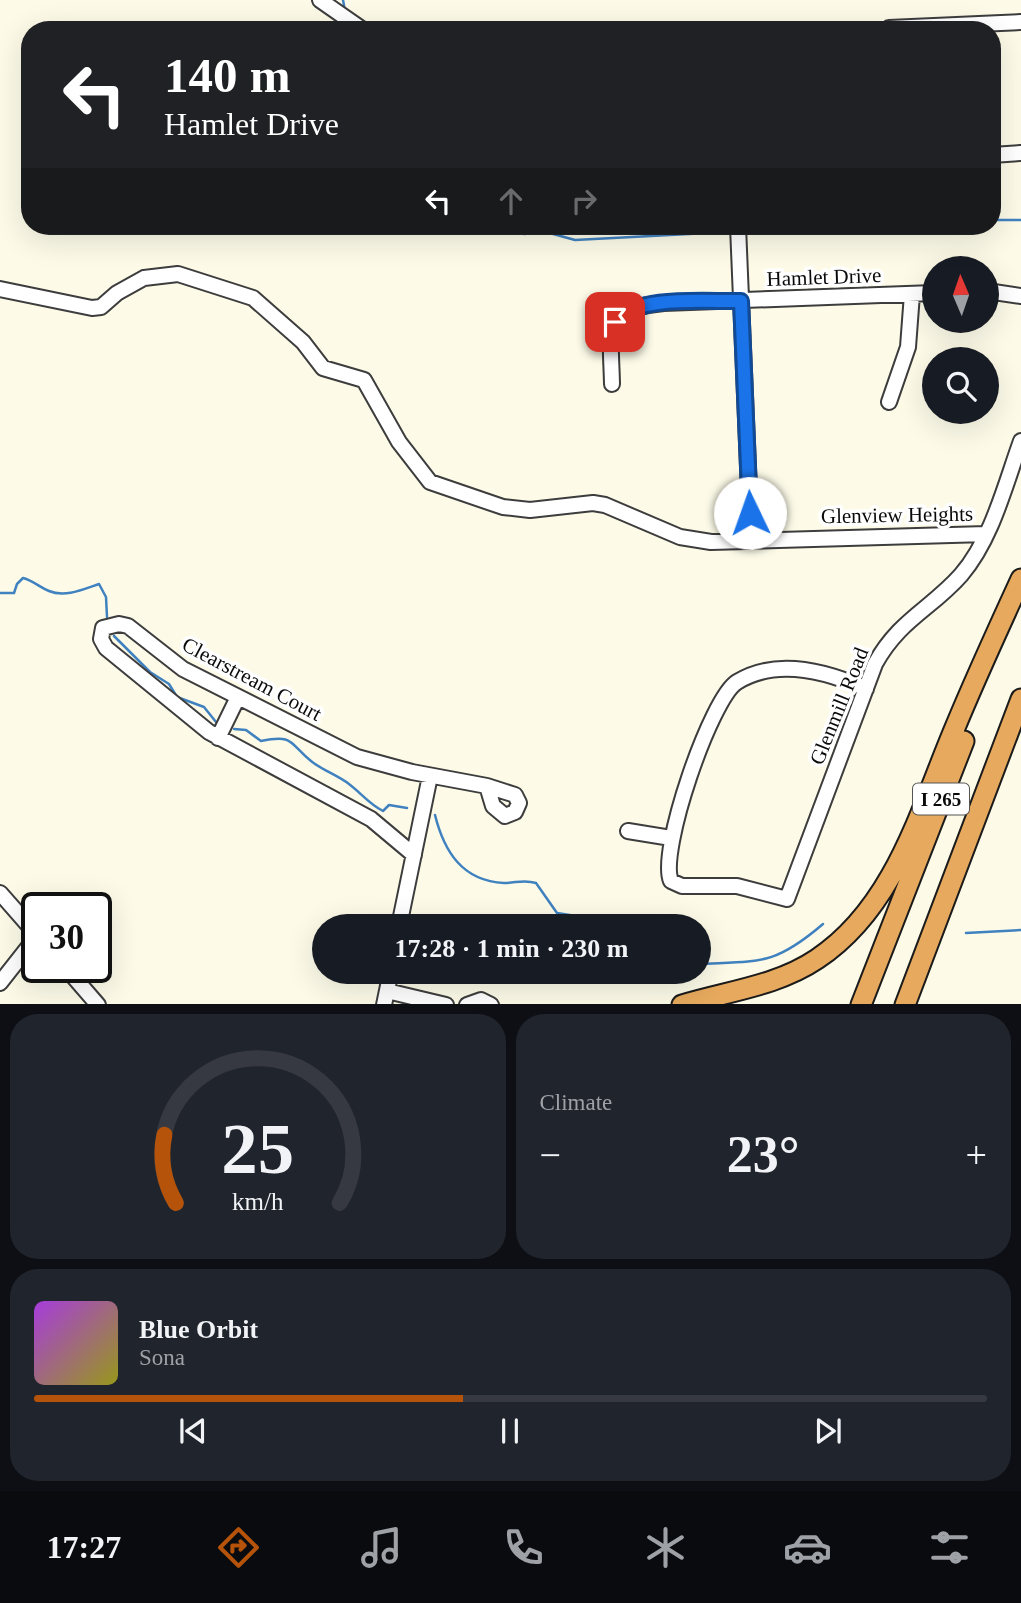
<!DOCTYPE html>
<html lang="en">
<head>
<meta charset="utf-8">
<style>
  :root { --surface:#171b24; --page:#20242c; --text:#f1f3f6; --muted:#9ea1a6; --line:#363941; --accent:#b45309 }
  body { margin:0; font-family:"Times New Roman",serif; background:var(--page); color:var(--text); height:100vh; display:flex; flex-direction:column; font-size:26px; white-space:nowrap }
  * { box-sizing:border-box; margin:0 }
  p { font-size:23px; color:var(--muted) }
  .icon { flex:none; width:38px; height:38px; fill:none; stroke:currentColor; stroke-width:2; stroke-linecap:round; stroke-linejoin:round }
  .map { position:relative; height:1004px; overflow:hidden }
  .side { display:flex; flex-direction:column; gap:10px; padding:10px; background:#0d0f14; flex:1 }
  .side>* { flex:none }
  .guide { position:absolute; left:21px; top:21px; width:980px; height:214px; border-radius:28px; box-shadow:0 7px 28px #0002; background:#202124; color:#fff; overflow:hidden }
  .needle { width:46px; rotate:358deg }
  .fabs { position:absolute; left:922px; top:256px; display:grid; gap:14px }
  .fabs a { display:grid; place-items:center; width:77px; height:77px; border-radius:50%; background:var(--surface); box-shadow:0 7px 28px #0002; font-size:35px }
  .speed { position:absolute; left:21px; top:892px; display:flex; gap:14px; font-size:35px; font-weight:700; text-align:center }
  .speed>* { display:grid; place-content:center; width:91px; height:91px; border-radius:50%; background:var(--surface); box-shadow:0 7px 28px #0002; line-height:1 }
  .speed .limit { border:4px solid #111; border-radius:10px; background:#fff; color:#111 }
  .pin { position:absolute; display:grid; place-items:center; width:60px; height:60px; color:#fff; margin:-30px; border-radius:14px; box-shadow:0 4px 10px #0006 }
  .me { position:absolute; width:77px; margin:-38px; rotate:357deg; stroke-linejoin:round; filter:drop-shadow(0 0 5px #0008) }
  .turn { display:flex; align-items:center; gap:24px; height:147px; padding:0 28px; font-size:32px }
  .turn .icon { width:91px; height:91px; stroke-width:2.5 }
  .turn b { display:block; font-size:49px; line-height:60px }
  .lanes { display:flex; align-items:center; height:66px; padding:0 28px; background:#0003; justify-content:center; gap:35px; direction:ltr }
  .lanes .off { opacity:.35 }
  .big { font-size:52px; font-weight:800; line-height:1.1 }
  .side .tile { flex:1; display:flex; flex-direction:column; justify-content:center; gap:10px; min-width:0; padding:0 24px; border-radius:28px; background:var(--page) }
  .side .dial { align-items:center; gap:0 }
  .dial svg { height:182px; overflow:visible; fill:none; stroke:var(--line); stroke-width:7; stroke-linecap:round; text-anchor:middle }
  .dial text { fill:var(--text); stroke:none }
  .song { display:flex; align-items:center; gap:21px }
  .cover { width:84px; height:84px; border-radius:10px; background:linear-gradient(135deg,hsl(280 70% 55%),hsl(60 70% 35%)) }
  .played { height:7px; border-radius:4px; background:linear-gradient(90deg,var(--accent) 45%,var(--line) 45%) }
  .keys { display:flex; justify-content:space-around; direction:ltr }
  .heat { display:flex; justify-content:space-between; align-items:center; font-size:38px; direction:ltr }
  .side .tiles { flex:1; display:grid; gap:10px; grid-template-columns:1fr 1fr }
  .tile:last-child { grid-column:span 2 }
  .trip { position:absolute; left:312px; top:914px; width:399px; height:70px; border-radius:35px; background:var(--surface); box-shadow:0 7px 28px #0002; font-weight:800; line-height:70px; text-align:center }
  .menu { display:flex; height:112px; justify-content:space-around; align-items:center; background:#090b0e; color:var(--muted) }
  .menu .icon { width:49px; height:49px }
  .menu .active { color:var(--accent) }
  .menu b { font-size:32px; color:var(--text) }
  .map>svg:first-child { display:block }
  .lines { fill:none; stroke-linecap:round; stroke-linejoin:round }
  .stream { stroke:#4081bf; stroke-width:2.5 }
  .minor-casing { stroke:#3d3d3d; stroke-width:18 }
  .highway-casing { stroke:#1b1b1b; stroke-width:23 }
  .minor { stroke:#fff; stroke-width:14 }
  .highway { stroke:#e6a95d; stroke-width:19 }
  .route-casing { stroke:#114b97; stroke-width:18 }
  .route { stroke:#1a73e8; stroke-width:12 }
  .labels { text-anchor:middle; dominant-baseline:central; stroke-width:7; stroke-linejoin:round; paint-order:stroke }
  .shield { fill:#fff; stroke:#545454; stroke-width:2 }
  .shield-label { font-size:19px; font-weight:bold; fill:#0a0a0a }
  .street-label { font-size:21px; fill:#0a0a0a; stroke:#fff }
</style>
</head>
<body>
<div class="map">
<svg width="1021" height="1005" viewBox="0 0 1021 1005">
  <rect width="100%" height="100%" fill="#fdfbe8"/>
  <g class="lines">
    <path class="stream" d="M343 0 345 11
      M343 26 345 30
      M992 220H1021
      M511 226 524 234 546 232 575 240 727 232
      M746 231 898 226
      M0 593H14L17 584 23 578C34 581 39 587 49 591 65 598 84 589 99 584L106 597 107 617
      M114 636 150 672 169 684 177 697 204 707 216 722
      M234 729 246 730 261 741C294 734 289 743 311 761 322 770 337 775 349 784 361 793 369 804 383 811L389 805 407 808
      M435 815C444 851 462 881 504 883 516 883 524 879 536 883L557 913 576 916 580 926
      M966 933 1021 930
      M698 964C760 961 774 966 823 924"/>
    <g class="minor-casing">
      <path id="minor" d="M320 0 363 30
        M889 28 1021 22
        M992 155 1021 153
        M738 226 751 540
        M0 289 92 308 101 307 117 293 144 278 178 274 253 298 303 342 323 368 364 380 399 442 430 482 503 507 530 510 593 503 605 505 680 537 711 542 986 534
        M987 291 1021 296
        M612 384C611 331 601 309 664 303L934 293
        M889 402 908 347 912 294
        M866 689C826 671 776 658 737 682 711 698 658 852 671 881L682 886H737L787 899 875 664C899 620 931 609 961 575 992 539 1005 485 1021 441
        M218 738 238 697
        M487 786 515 795 519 803 515 812 505 816 493 806Z
        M628 831 671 838
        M414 855 371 819 209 732 106 648 101 639 103 628 119 624 128 626 183 669 357 757 412 772 487 786
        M0 893 37 935
        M399 926 430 776
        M66 968 98 1005
        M0 983 37 936
        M387 991 446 1005
        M384 1005 391 971
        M467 1005 481 1000 491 1005"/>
    </g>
    <g class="highway-casing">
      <path id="highway" d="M682 1005C728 991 777 986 817 959 894 908 920 811 954 730 975 679 998 629 1021 579
        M861 1005 964 741
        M905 1005 1021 699"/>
    </g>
    <use href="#minor" class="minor"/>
    <use href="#highway" class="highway"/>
  </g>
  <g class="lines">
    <g class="route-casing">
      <path id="route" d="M615 322C635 294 709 302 741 301L750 513"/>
    </g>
    <use href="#route" class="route"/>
  </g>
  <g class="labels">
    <rect class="shield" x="913" y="783.5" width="56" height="31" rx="5"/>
    <g class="shield-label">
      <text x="941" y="799">I 265</text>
    </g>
    <g class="street-label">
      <text transform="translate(824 277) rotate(-2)">Hamlet Drive</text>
      <text transform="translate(897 515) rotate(-1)">Glenview Heights</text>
      <text transform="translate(252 679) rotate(28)">Clearstream Court</text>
      <text transform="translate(839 706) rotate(-68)">Glenmill Road</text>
    </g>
  </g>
</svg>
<div class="fabs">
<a><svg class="needle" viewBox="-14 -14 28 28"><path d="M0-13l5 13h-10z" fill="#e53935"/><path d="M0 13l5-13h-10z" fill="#9ea1a6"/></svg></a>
<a><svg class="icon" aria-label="search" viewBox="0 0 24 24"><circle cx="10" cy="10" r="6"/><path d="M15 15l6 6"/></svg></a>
</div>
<div class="speed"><div class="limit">30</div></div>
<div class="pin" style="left:615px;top:322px;background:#d93025"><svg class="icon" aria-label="arrive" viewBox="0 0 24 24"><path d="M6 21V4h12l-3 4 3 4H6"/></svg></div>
<svg class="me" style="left:750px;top:513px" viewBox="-20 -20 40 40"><circle r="19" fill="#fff"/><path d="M0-13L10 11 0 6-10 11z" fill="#1a73e8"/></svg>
<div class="trip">17:28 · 1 min · 230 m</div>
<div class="guide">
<div class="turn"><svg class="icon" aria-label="left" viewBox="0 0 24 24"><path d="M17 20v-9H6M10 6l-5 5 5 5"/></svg><div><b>140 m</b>Hamlet Drive</div></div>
<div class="lanes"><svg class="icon" aria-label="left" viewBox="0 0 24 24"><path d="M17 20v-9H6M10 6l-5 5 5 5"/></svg><svg class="icon off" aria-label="ahead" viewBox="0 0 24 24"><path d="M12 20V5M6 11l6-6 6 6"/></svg><svg class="icon off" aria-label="right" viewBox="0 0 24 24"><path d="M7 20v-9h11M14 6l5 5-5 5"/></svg></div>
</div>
</div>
<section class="side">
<div class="tiles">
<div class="tile dial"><svg viewBox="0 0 100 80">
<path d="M14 69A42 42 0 1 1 86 69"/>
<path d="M14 69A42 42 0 0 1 9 39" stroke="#b45309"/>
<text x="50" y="56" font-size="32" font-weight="700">25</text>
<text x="50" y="72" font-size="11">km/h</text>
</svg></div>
<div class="tile"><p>Climate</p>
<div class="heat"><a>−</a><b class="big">23°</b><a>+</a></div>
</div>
<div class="tile">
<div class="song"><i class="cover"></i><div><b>Blue Orbit</b><p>Sona</p></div></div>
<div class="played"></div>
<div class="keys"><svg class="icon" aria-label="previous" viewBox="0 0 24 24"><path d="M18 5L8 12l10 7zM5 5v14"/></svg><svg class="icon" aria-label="pause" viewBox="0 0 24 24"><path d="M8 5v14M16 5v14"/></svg><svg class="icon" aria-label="next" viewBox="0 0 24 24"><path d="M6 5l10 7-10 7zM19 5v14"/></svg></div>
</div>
</div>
</section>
<nav class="menu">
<b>17:27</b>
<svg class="icon active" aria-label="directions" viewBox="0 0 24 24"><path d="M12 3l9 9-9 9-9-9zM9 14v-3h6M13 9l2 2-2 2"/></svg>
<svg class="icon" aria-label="music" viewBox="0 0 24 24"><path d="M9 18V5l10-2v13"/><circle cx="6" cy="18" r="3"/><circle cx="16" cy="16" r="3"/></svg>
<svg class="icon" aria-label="phone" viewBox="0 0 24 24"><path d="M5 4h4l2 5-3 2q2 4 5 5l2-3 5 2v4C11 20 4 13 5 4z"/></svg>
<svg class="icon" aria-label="climate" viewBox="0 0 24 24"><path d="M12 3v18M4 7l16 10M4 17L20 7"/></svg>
<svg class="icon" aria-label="car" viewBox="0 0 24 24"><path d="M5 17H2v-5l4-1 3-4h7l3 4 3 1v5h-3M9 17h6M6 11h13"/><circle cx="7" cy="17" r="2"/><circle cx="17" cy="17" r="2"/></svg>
<svg class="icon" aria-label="filters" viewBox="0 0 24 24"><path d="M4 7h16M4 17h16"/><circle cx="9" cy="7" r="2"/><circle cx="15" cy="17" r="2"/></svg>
</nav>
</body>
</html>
